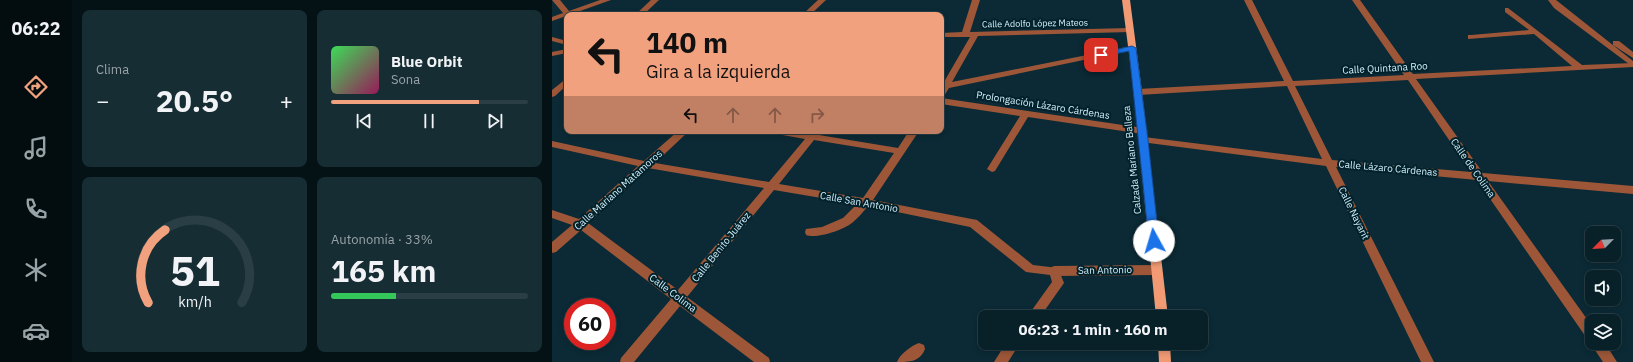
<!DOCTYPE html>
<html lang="es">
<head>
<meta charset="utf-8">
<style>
  :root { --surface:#082028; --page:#162d34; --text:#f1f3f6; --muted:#98a3a8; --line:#293e45; --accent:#f2a17e }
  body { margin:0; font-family:"IBM Plex Sans",sans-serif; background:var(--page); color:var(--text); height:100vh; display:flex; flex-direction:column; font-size:15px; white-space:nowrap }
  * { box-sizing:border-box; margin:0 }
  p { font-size:13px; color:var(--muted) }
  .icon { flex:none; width:22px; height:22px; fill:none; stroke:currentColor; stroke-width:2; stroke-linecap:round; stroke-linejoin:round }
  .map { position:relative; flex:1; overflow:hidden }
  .side { display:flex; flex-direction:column; gap:10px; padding:10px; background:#041216; width:480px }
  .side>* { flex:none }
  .banner { position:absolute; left:12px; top:12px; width:380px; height:122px; border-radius:8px; box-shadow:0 2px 6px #0003,0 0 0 1px var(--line); background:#f2a17e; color:#111; overflow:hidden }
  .needle { width:26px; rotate:246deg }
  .controls { position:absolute; left:1033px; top:226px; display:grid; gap:8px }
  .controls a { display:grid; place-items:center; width:36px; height:36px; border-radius:8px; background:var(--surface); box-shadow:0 2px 6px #0003,0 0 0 1px var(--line); font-size:20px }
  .speed { position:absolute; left:12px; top:298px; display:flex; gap:8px; font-size:20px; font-weight:700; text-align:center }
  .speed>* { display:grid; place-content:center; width:52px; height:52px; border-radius:50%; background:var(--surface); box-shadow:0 2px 6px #0003,0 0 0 1px var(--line); line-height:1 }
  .speed .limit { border:6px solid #d22; background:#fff; color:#111 }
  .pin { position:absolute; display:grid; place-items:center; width:34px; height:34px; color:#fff; margin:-17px; border-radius:8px; box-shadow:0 2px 6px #0006 }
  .me { position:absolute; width:44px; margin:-22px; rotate:354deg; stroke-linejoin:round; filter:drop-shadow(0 0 3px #0008) }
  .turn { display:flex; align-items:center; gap:14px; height:84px; padding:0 16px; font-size:18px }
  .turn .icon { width:52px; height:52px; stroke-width:2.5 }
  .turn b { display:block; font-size:28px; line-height:34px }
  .lanes { display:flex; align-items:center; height:38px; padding:0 16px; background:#0003; justify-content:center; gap:20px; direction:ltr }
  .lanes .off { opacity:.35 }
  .big { font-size:30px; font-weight:800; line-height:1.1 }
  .side .tile { flex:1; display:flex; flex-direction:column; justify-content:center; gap:6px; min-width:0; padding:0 14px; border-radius:8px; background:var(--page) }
  .side .dial { align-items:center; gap:0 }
  .dial svg { height:104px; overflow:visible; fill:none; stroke:var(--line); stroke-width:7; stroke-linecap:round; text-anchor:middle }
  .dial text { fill:var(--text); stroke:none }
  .song { display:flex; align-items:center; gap:12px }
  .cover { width:48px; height:48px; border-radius:6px; background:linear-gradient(135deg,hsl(130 70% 55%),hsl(330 70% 35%)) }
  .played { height:4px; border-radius:2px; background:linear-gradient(90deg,var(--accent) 75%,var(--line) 75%) }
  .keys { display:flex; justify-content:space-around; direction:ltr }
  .heat { display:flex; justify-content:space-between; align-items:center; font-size:22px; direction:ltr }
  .charge { height:6px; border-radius:3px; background:linear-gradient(90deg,#34c759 33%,var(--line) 0) }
  .side .tiles { flex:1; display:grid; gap:10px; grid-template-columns:repeat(2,1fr) }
  .trip { position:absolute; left:426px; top:310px; width:230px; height:40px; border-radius:8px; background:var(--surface); box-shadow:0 2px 6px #0003,0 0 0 1px var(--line); font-weight:800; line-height:40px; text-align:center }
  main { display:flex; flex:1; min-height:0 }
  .tab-bar { display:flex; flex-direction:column; width:72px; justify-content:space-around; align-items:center; background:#030d10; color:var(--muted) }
  .tab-bar .icon { width:28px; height:28px }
  .tab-bar .selected { color:var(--accent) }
  .tab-bar b { font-size:18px; color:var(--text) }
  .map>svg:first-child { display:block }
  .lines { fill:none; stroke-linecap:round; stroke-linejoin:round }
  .pedestrian { fill:#9d5738; fill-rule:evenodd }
  .minor { fill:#9d5738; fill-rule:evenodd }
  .tertiary { fill:#9d5738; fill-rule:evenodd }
  .primary { fill:#f19a74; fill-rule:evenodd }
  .route { fill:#1a73e8; stroke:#114b97 }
  .labels { text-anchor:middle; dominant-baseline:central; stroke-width:4; stroke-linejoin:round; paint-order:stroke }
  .far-street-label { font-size:9px; fill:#d3f0fc; stroke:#01212b }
  .street-label { font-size:10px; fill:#d3f0fc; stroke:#01212b }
</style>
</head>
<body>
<main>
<nav class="tab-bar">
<b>06:22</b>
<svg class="icon selected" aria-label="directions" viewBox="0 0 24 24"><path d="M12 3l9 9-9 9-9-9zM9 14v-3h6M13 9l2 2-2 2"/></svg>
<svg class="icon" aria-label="music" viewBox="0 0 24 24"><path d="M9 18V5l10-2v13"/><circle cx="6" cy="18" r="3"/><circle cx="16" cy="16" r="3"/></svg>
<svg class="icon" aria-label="phone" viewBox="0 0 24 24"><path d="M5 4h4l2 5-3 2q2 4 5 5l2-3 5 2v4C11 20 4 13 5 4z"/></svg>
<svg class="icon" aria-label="climate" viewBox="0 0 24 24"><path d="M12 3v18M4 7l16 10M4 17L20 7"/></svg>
<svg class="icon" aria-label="car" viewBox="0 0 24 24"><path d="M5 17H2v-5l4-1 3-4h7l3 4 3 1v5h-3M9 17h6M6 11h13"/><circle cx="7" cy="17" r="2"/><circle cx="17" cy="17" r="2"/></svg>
</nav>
<section class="side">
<div class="tiles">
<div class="tile"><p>Clima</p>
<div class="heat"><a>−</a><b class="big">20.5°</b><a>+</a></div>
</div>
<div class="tile">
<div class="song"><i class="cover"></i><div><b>Blue Orbit</b><p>Sona</p></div></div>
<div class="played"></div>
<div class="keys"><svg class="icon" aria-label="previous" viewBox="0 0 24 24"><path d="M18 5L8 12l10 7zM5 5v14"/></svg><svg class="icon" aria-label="pause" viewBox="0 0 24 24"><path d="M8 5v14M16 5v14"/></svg><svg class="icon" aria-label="next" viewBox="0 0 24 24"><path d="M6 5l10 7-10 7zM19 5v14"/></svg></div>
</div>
<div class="tile dial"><svg viewBox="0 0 100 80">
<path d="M14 69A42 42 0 1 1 86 69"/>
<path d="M14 69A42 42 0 0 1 27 13" stroke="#f2a17e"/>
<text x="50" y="56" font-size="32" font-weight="700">51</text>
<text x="50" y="72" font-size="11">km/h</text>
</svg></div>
<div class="tile"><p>Autonomía · 33%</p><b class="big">165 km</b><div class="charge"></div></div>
</div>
</section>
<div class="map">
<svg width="1081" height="362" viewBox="0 0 1081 362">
  <rect width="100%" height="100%" fill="#0b2a35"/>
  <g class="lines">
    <path class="pedestrian" d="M604 265 608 267 610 270 608 273 604 275 502 276 498 274 496 271 498 268 502 266Z"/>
    <path class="minor" d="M0 0H8L17 11 48 0H59L0 21V17L11 13Z
      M99 0H107L91 15H83Z
      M266 0H274L258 15H250Z
      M420 0H428L418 32 578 28 582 30 578 32 426 36 400 82 580 46 584 48 580 50 397 88 392 96 389 97V87L418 37H389V33L410 32Z
      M692 0H700L741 81 852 75 800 0H808L861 74 1020 66 982 34 916 39V35H919L977 30 953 12V8H956L1030 65 1081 63V67L864 79 931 173 1081 186V194L936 181 1040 326V343H1053L1065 362H1051L1041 347 1039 341 1036 340 925 180 784 167 882 362H869L774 166 589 142 587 140 592 137 770 159 735 86 586 95 582 92 586 89 732 81ZM856 80 919 172 780 160 743 86Z
      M0 37 15 41V45L0 41Z
      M15 49V53L0 56V52Z
      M15 78V85L3 96 0 97V90Z
      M389 98 591 128 596 131 591 134 476 117 443 171 440 172 435 169 468 116 389 104Z
      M126 131H137L103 163 217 182 253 139 225 134 220 131H244L258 133 260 131H270L267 135 346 148 357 131H367L321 200 425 220 481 265 506 268 512 283 488 317H475L500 282 498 275 474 272 418 227 316 206C311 212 306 218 300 223 291 230 265 239 254 235L253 232 254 229 270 227 291 218 305 204 222 190 135 297 217 358 218 362H202L128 306 82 362H68L69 358 119 299 29 230 4 252 0 253V242L20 225 0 218V210L27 219 86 166 0 147V141L92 161ZM262 140 342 153 311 198 227 184ZM96 168 212 188 126 290 36 223Z
      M367 343 372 345 373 349C368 362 357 362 345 362 348 354 359 346 367 343Z
      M454 343H468L456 362H442Z"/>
    <path class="tertiary" d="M996 0H1004L1081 61V67L1002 8Z
      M1061 41H1067L1081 52V58L1061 45Z"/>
    <path class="primary" d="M570 0H578L590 92 616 317H604L582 92Z
      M606 343H618L619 362H607Z"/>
  </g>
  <path class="route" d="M580 46 584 48 596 140 607 241 605 244H598L597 241 577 51 549 57 546 55 549 53Z"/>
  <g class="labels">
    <g class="far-street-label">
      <text transform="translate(483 23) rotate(-1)">Calle Adolfo López Mateos</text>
    </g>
    <g class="street-label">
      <text transform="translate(833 68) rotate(-3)">Calle Quintana Roo</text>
      <text transform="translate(491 105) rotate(9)">Prolongación Lázaro Cárdenas</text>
      <text transform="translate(580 160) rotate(-96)">Calzada Mariano Balleza</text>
      <text transform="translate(836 168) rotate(5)">Calle Lázaro Cárdenas</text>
      <text transform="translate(921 168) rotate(55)">Calle de Colima</text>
      <text transform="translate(66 190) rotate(-42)">Calle Mariano Matamoros</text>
      <text transform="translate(307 202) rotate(10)">Calle San Antonio</text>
      <text transform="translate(802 213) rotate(64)">Calle Nayarit</text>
      <text transform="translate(169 247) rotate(-51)">Calle Benito Juárez</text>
      <text transform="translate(553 270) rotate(-1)">San Antonio</text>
      <text transform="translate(121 293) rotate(37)">Calle Colima</text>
    </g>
  </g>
</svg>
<div class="controls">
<a><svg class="needle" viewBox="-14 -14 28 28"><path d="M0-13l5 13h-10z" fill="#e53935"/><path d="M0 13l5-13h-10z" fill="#98a3a8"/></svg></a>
<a><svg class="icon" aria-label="sound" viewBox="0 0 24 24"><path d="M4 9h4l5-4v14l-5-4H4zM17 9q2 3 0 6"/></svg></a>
<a><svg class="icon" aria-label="layers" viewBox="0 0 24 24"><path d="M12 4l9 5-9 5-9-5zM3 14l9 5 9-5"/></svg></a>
</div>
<div class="speed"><div class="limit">60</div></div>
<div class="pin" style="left:549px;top:55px;background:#d93025"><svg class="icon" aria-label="arrive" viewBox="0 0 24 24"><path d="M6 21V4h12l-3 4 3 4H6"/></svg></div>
<svg class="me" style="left:602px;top:241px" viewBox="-20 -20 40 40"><circle r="19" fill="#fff"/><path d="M0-13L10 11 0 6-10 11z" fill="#1a73e8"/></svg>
<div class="trip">06:23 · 1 min · 160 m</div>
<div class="banner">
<div class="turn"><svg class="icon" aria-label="left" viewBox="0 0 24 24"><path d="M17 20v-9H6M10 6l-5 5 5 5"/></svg><div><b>140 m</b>Gira a la izquierda</div></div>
<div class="lanes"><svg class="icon" aria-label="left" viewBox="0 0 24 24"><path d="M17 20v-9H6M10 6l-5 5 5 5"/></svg><svg class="icon off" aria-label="ahead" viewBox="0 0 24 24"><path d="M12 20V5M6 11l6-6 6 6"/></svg><svg class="icon off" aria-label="ahead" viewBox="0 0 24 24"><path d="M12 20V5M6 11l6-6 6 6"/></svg><svg class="icon off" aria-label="right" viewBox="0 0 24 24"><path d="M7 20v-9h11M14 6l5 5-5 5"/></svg></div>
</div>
</div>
</main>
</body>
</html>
